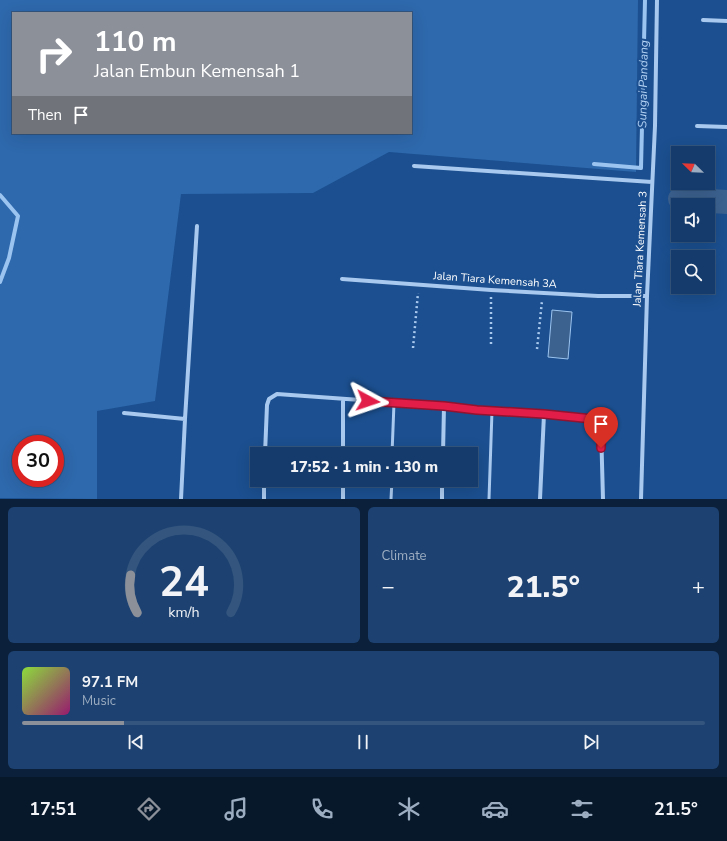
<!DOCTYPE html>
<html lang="en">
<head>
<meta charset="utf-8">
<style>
  :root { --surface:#143b6b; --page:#1d4271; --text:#f1f3f6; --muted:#9dadc1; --line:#33557e; --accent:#8c9099 }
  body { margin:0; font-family:"Nunito Sans",sans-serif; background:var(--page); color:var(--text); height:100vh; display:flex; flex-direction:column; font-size:15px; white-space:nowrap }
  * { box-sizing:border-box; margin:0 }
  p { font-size:13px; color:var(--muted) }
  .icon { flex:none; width:22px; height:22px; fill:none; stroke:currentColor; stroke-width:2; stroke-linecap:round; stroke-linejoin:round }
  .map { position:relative; height:499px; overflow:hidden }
  .drawer { display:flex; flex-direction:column; gap:8px; padding:8px; background:#0b203b; flex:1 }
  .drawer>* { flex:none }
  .top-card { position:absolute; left:12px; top:12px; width:400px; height:122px; border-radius:0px; box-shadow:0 4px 16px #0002,0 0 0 1px var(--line); background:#8c9099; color:#fff; overflow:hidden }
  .needle { width:26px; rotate:293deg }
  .controls { position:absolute; left:671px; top:146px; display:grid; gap:8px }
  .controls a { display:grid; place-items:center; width:44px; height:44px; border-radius:0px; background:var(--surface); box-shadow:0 4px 16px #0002,0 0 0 1px var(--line); font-size:20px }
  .speed { position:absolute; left:12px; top:435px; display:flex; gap:8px; font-size:20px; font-weight:700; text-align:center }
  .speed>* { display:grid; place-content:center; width:52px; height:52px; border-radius:50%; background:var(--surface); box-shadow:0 4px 16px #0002,0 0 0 1px var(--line); line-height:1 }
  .speed .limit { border:6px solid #d22; background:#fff; color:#111 }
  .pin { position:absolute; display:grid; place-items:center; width:34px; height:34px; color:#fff; margin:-41px -17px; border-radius:50% 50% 50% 0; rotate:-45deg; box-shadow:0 0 4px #0007 }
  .pin .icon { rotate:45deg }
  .me { position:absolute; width:44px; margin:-22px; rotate:95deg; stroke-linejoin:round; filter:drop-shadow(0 0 3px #0008) }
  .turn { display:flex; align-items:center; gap:14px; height:84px; padding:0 16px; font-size:18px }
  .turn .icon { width:52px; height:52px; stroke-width:2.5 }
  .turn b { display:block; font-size:28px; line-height:34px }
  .then { display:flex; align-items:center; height:38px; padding:0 16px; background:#0003; gap:8px; font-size:15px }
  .big { font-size:30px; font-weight:800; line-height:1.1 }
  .drawer .tile { flex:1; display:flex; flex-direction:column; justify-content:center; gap:6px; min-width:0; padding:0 14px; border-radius:6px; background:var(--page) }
  .drawer .dial { align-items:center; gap:0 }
  .dial svg { height:104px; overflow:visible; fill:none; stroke:var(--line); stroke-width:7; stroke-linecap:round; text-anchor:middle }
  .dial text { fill:var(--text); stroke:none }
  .song { display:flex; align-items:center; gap:12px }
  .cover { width:48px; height:48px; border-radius:6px; background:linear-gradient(135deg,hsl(90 70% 55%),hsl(320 70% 35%)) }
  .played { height:4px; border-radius:2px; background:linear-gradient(90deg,var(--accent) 15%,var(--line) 15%) }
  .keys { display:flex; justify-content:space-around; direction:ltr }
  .heat { display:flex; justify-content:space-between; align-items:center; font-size:22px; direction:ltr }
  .drawer .tiles { flex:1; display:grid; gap:8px; grid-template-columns:1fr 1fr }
  .tile:last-child { grid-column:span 2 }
  .trip { position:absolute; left:250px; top:447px; width:228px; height:40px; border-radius:0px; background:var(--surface); box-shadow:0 4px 16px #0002,0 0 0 1px var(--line); font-weight:800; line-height:40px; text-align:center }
  .menu { display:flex; height:64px; justify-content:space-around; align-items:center; background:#08182b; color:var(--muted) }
  .menu .icon { width:28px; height:28px }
  .menu .active { color:var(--accent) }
  .menu b { font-size:18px; color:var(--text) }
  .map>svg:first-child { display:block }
  .green { fill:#2e69ad; fill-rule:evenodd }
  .water { fill:#3c6290; stroke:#9cc4f0 }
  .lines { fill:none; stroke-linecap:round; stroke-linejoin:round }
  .stream { stroke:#9cc4f0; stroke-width:4 }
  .river { stroke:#3c6290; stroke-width:24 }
  .path { stroke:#a9c9ee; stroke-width:2.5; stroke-dasharray:2 3; stroke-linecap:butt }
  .service { stroke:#a9c9ee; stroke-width:3 }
  .minor { stroke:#a9c9ee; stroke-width:4 }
  .route-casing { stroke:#92132f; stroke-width:10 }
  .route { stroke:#e11d48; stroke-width:7 }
  .labels { text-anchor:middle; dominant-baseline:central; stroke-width:4; stroke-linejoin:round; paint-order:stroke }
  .street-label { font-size:11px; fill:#fff; stroke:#1b4f8f }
  .water-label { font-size:12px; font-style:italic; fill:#b5d3f5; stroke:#1b4f8f }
</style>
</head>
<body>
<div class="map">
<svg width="727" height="499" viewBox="0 0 727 499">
  <rect width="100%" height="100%" fill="#1b4f8f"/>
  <path class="green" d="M0 0H638L636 172 389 152 313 193 181 194 155 401 97 411V499L0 498ZM13 13H411V133H13ZM21 444H55V478H21Z"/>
  <path class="water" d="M552 310 572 312 568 359 548 357Z"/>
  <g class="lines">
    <path class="stream" d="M594 164 641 168 645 0
      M0 195 18 216 9 258 0 282"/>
    <path class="river" d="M680 199 727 202"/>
    <path class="path" d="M491 297V345
      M413 348 418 293
      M537 349 542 301"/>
    <path class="service" d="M392 454 394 403
      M391 499 392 480
      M489 499 492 411"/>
    <path class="minor" d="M703 20 727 21
      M697 126 727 127
      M414 166 652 182
      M342 279 491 290 598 296H647
      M124 413 185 419
      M265 454 267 405 269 399 277 394 444 406 477 410 544 414 593 419 598 423 601 427 603 499
      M343 454V399
      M443 454 444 406
      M181 499 185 419 197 226
      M264 499V480
      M343 499V480
      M442 499V480
      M540 499 544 414
      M641 499 647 296 655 126 657 0"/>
  </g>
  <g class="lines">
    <g class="route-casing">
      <path id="route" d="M368 401 444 406 477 410 544 414 593 419C604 427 601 435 601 448"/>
    </g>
    <use href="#route" class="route"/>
  </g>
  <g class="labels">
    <g class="street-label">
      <text transform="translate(640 249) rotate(-87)">Jalan Tiara Kemensah 3</text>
      <text transform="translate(495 280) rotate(4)">Jalan Tiara Kemensah 3A</text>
    </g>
    <g class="water-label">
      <text transform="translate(643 84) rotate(-89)">Sungai Pandang</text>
    </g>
  </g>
</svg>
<div class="controls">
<a><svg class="needle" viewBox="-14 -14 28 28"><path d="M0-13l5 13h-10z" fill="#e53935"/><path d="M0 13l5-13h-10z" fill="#9dadc1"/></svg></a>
<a><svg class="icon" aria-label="sound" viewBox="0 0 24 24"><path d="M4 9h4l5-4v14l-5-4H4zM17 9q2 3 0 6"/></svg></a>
<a><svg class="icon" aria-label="search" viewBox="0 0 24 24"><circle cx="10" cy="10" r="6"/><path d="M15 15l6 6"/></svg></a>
</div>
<div class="speed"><div class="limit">30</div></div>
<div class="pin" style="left:601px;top:448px;background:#d93025"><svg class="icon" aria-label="arrive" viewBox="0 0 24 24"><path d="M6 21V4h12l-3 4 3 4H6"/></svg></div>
<svg class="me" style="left:368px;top:401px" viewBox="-20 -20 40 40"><path d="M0-17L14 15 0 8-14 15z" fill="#e11d48" stroke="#fff" stroke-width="4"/></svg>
<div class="trip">17:52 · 1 min · 130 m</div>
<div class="top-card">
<div class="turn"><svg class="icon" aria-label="right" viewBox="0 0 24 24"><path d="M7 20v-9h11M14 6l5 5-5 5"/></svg><div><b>110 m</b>Jalan Embun Kemensah 1</div></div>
<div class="then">Then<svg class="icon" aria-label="arrive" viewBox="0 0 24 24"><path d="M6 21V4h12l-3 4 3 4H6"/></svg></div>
</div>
</div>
<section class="drawer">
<div class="tiles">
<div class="tile dial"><svg viewBox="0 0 100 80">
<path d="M14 69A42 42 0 1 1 86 69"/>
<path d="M14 69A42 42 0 0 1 9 40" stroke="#8c9099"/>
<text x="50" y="56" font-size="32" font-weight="700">24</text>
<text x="50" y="72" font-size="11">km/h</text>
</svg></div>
<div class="tile"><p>Climate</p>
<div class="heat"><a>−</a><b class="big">21.5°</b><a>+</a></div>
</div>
<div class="tile">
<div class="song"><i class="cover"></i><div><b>97.1 FM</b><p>Music</p></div></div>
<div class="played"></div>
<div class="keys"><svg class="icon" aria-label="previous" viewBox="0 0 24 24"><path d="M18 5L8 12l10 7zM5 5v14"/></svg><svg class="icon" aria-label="pause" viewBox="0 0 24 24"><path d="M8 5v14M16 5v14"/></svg><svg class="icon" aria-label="next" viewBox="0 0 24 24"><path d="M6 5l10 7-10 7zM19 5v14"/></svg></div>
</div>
</div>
</section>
<nav class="menu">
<b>17:51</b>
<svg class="icon active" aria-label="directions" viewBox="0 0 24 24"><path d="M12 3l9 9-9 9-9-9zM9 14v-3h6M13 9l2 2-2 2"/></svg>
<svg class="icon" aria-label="music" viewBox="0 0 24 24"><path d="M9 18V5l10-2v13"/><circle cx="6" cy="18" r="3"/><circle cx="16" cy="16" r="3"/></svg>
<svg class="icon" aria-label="phone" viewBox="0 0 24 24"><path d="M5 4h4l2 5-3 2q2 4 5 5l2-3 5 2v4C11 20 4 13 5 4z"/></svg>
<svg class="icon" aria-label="climate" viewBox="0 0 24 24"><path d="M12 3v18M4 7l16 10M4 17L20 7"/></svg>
<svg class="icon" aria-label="car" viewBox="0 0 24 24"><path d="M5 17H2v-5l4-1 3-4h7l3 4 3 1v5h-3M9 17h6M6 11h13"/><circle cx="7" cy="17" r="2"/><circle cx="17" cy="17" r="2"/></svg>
<svg class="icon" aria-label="filters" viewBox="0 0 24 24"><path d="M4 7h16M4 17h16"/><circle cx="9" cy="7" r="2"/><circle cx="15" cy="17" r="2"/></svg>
<b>21.5°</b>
</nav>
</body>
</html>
